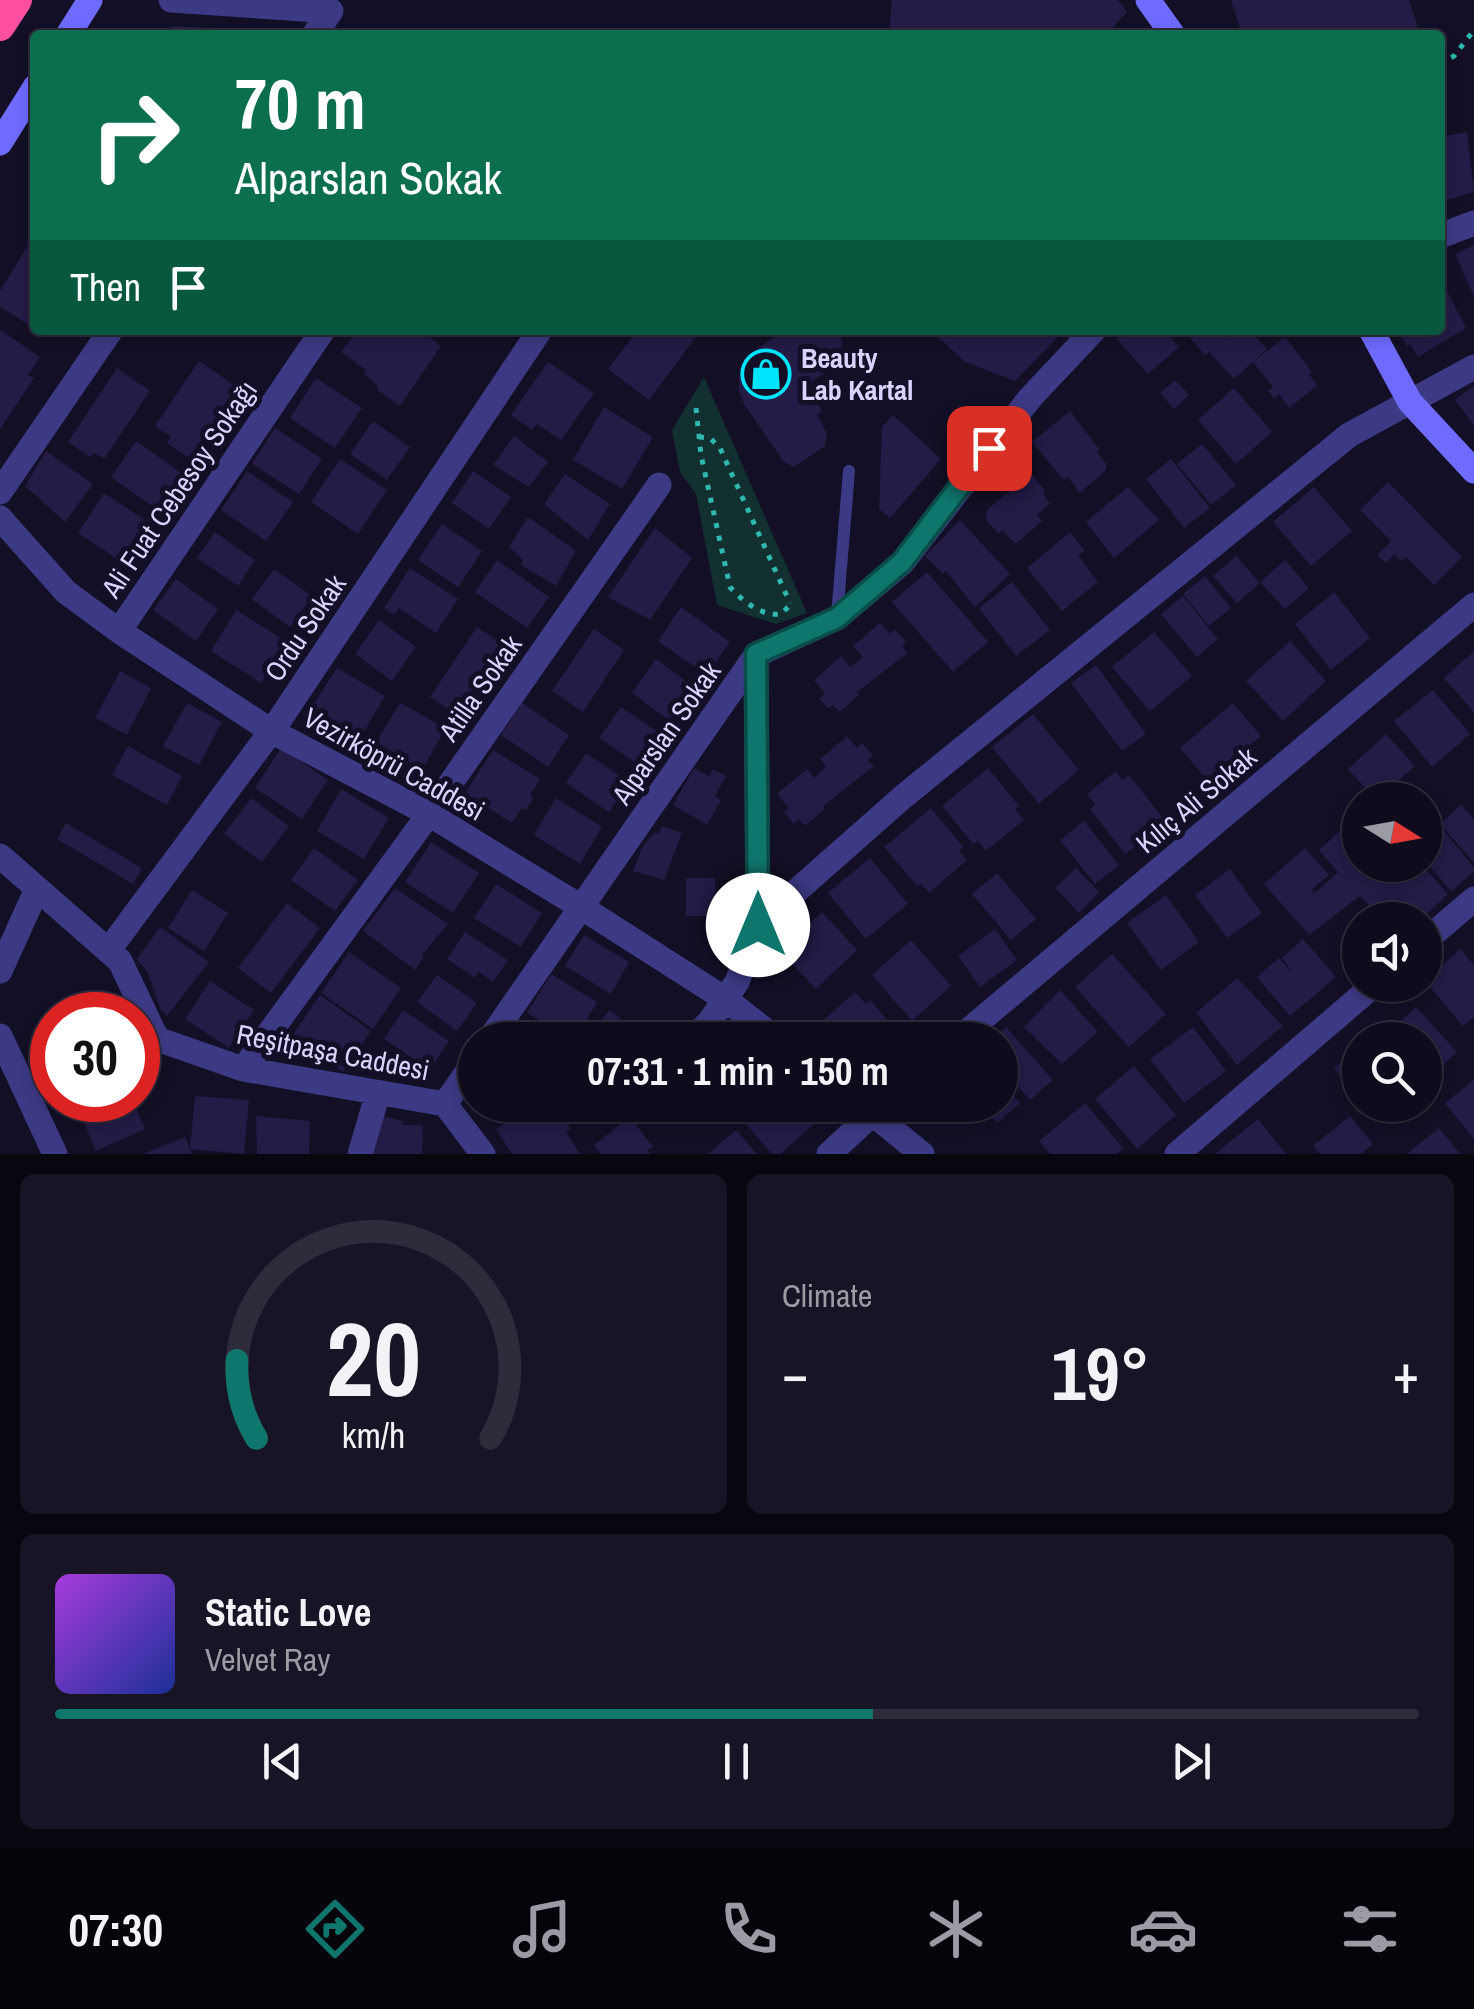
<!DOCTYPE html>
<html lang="en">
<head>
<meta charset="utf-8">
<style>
  :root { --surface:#0e0b1c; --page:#171425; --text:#f1f3f6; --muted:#9b9ba3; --line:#2e2b3b; --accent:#0f766e }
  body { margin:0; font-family:"Archivo Narrow",sans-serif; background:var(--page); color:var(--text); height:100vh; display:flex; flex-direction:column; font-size:38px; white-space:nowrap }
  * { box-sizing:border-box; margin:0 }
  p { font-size:32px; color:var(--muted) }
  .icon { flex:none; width:55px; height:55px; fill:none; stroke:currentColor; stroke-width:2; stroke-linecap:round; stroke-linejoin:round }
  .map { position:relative; height:1154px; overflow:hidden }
  .details { display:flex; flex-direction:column; gap:20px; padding:20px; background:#08060f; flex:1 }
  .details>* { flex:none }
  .guide { position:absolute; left:30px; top:30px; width:1415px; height:305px; border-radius:10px; box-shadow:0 5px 15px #0003,0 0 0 2px var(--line); background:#0b6e4f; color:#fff; overflow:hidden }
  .needle { width:65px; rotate:101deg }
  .controls { position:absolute; left:1342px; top:782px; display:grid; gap:20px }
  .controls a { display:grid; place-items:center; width:100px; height:100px; border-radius:50%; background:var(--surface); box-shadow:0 5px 15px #0003,0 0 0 2px var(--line); font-size:50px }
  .speed { position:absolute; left:30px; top:992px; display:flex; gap:20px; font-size:50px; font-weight:700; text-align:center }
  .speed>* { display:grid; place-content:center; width:130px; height:130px; border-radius:50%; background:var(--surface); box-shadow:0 5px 15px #0003,0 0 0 2px var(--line); line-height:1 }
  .speed .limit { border:15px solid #d22; background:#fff; color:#111 }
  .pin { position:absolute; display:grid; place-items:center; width:85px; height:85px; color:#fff; margin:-42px; border-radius:20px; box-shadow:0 5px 15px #0006 }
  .me { position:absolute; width:110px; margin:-55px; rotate:0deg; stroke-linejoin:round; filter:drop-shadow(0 0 8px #0008) }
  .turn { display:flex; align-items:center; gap:35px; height:210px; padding:0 40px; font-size:45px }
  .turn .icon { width:130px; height:130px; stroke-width:2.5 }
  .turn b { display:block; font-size:70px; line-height:85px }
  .then { display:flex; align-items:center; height:95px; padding:0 40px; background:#0003; gap:20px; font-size:38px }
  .big { font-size:75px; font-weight:700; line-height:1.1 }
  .details .card { flex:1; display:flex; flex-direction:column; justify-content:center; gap:15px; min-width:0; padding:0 35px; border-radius:15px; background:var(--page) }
  .details .dial { align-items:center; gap:0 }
  .dial svg { height:260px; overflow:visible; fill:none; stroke:var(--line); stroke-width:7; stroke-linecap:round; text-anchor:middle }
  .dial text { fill:var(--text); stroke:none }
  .song { display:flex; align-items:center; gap:30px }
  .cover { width:120px; height:120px; border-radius:15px; background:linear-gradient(135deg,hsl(280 70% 55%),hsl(230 70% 35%)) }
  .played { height:10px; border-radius:5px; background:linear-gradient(90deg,var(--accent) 60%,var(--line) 60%) }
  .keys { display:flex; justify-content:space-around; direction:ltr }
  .heat { display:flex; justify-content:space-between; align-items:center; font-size:55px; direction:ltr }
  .details .tiles { flex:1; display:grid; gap:20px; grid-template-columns:1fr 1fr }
  .card:last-child { grid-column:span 2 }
  .trip { position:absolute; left:458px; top:1022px; width:560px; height:100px; border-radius:50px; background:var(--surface); box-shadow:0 5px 15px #0003,0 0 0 2px var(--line); font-weight:700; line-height:100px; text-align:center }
  .menu { display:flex; height:160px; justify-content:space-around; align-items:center; background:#06040b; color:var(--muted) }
  .menu .icon { width:70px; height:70px }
  .menu .selected { color:var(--accent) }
  .menu b { font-size:45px; color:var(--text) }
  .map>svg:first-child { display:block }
  .green { fill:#12302f }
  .building { fill:#241b47 }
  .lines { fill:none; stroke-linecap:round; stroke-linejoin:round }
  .path { stroke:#2fb8b0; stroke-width:5; stroke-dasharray:5 8; stroke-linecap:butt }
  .lane { stroke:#3d3a85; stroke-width:12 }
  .street { stroke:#3d3a85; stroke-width:25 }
  .secondary { stroke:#6f6bff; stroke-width:25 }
  .highway { stroke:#ff4fa3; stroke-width:30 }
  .route-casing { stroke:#0a4d48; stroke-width:25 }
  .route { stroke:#0f766e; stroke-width:18 }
  .labels { text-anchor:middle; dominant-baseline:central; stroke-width:10; stroke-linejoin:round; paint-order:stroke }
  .poi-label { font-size:28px; font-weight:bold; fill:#d9d4ff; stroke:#130f26; text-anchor:start }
  .street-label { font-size:28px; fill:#d9d4ff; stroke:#130f26 }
</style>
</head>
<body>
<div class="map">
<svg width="1474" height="1154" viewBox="0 0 1474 1154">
  <rect width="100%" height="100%" fill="#130f26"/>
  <path class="green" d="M704 377 807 613 776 624 717 605 696 494 680 472 672 430Z"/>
  <path class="building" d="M892 0H1118L1127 12 1106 35H889Z
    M1231 0H1409L1420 35H1242Z
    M171 26 264 30V35H166Z
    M1467 132 1474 192 1440 202V137Z
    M35 234V319L31 326 0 307V291Z
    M1474 245V297L1455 254Z
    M1440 284 1443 289 1445 287 1466 328 1418 357 1410 344 1407 346 1398 330H1440Z
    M0 330 40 357 28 375 34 378 0 429Z
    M358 330H421L441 346 400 406 377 390V385L364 374 366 370 341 352Z
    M638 330H701L649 400 608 369Z
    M783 330H835L842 340 841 355 828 365 831 369 812 381 811 393 822 411 817 415 827 434 825 446 794 467 783 461 744 404 739 391V377L745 358Z
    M930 330H1065L1015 381 965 362Z
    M1127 330H1164L1179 347 1148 374 1117 339Z
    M1183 330H1218L1225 338 1234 330H1249L1267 349 1234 379 1209 352 1205 355Z
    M1285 337 1312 372 1309 374 1317 386 1289 408 1279 394 1274 399 1268 391 1273 387 1253 362Z
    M199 361 244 392 195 462 167 443 171 437 155 426Z
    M548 362 594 393 561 440 537 424 532 430 511 415Z
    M117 368 150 391 104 459 95 453 90 457 68 442Z
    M316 378 362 408 335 448 290 418Z
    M1175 380 1189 395 1174 409 1160 393Z
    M1474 386V425L1455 400Z
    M1234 388 1272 432 1236 464 1198 420Z
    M604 407 653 437 622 489 573 460Z
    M1070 411 1099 449 1097 452 1106 464V470L1080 493 1068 477 1064 480 1032 442Z
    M893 415 941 459 890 518 879 509 882 427Z
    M373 421 410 447 387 480 350 454Z
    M275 428 322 459 299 494 252 464Z
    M514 436 548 462 529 487 493 465Z
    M136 441 187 477 162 513 111 477Z
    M1202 444 1236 485 1211 505 1177 464Z
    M46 451 93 484 65 522 25 486Z
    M340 459 387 490 358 534 311 502Z
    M1171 459 1210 508 1184 528 1146 479Z
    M247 471 293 502 266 541 221 510Z
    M473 471 511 497 489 529 452 503Z
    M1030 473 1045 490 1043 493 1050 504 1037 515 1042 521 1016 544 1002 531 998 533 986 520 987 510Z
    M565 474 610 504 588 540 544 504Z
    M1388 482 1462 557 1434 585 1406 557 1401 561 1394 554 1386 563 1377 555 1391 541 1360 510Z
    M1128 487 1159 520 1114 558 1086 522Z
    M1314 487 1352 531 1311 566 1273 522Z
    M104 493 151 524 125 564 78 533Z
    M528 517 576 551 556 586 521 565 523 560 509 547Z
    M960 520 1010 574 975 607 946 571 942 573 925 556Z
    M442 524 482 551 458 587 418 560Z
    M655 528 692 558 650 620 608 597Z
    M215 532 255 560 238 586 197 558Z
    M1070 532 1085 551 1078 555 1098 582 1062 611 1027 568Z
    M1236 556 1260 583 1237 603 1213 576Z
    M497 560 549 597 527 628 475 592Z
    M1285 560 1309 588 1285 609 1260 582Z
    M410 568 458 599 436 633 399 608 394 615 384 608Z
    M274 569 312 596 290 627 252 599Z
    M927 572 988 642 953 672 892 602Z
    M1205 576 1231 608 1209 626 1183 594Z
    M176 579 218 609 196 641 153 610Z
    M1012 582 1050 630 1016 656 979 608Z
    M1334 592 1370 638 1331 670 1295 624Z
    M1183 596 1218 639 1197 657 1161 614Z
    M681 607 730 642 706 675 658 641Z
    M236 610 287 642 261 683 211 651Z
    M379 620 416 647 392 681 355 654Z
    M880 623 890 634 895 629 906 642 902 646 908 653 857 692 859 695 840 712 833 705 828 709 819 698 825 694 814 680 841 656 850 667 863 657 853 646Z
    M477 627 507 647 460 717 430 697Z
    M594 629 624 650 583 712 552 691Z
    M1154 632 1192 676 1150 711 1112 667Z
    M1290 641 1326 681 1283 721 1246 681Z
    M1474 651V712L1444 678Z
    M656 659 698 690 674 724 632 693Z
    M1096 665 1146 734 1122 751 1071 683Z
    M337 668 385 696 358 742 308 713Z
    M120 671 151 688 127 735 95 718Z
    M1433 690 1470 734 1432 767 1394 721Z
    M187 703 222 722 199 765 163 746Z
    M400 703 446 728 422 770 376 742Z
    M522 703 569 735 548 767 501 735Z
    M1233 703 1261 736 1208 781 1180 748Z
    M621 707 664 736 642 767 599 738Z
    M1033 714 1079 770 1039 804 992 747Z
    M1386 734 1415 766 1376 800 1348 769Z
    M847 736 857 748 862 743 873 755 868 760 874 766 823 806 825 809 805 826 799 819 794 824 784 812 789 808 777 794 807 769 814 778 826 767 820 759Z
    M128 746 182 776 167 805 112 775Z
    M281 748 328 780 302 819 255 788Z
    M493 750 540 779 530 795 533 798 526 810 522 808 512 823 465 793Z
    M586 753 629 782 609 812 566 783Z
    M694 768 709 776 713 769 726 776 715 796 721 800 707 825 673 805Z
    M988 768 1019 806 1015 809 1024 820 986 851 978 841 973 844 942 806Z
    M1116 771 1123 780 1129 775 1166 822 1125 854 1090 809 1095 805 1087 794Z
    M341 789 389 818 364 859 317 831Z
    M251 798 289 826 262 862 224 834Z
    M556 798 602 827 580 864 534 835Z
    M1461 805 1474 819V863L1440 824Z
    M931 808 963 847 959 851 967 860 929 893 920 883 917 886 884 847Z
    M1354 818 1360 824V865H1422L1448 894 1420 920H1382L1360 896 1309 935 1264 884 1305 848 1329 875 1312 889 1315 893 1338 872 1319 850Z
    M1434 819 1474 867V872L1451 891 1425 861V827Z
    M1084 821 1119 865 1095 884 1060 840Z
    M66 823 142 868 133 884 57 839Z
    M662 826 682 833 664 880 633 871 643 846 654 833H660Z
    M431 842 479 873 453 913 405 882Z
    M314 848 358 880 335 911 291 880Z
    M870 858 908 904 866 939 828 893Z
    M1076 868 1099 892 1079 913 1055 888Z
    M1230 869 1262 913 1227 938 1195 895Z
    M997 873 1036 919 1011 940 972 894Z
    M686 878H715V916H686Z
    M496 884 542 913 521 947 474 918Z
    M395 888 448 924 422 955 424 957 415 970 363 931Z
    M192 890 228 913 204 951 168 928Z
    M1166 895 1199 942 1161 970 1127 923Z
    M287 903 320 928 271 993 238 968Z
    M822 912 857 950 816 989 780 951Z
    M160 927 209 962 167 1016 161 1011 148 973 137 959Z
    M995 929 1017 960 980 987 958 956Z
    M465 932 508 960 493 982 479 972 475 978 447 959Z
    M584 935 629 962 611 994 565 966Z
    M1303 939 1336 977 1290 1016 1257 977 1279 958 1295 976 1282 958Z
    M911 940 951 986 912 1021 872 975Z
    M1460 949 1474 965V1017L1463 1026 1425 981Z
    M349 952 401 988 373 1029 321 993Z
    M1112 954 1166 1014 1129 1047 1075 987Z
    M551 974 597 1002 575 1040 527 1013Z
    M437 975 477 1003 457 1031 417 1002Z
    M1237 978 1283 1026 1237 1065 1196 1013Z
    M210 981 254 1010 229 1048 185 1019Z
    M1060 990 1098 1032 1062 1064 1024 1027Z
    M855 992 866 1004 870 1000 892 1025 888 1028 898 1040H833L819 1024Z
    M98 994 107 1013 111 1011 113 1015H63L72 1011 71 1006Z
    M320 995 371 1031 343 1072 292 1036Z
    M1416 1007 1457 1052 1428 1079 1425 1040H1392L1387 1034Z
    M403 1010 449 1041 430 1070 384 1039Z
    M609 1010 649 1040H587Z
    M524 1023 548 1040H513Z
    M1006 1027 1053 1080 1030 1100 1000 1066V1040H992Z
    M1193 1027 1226 1071 1184 1103 1150 1059Z
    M1360 1047V1100L1334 1068Z
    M1134 1066 1176 1115 1137 1149 1095 1099Z
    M1000 1080 1020 1103 997 1123 982 1105H1000Z
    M1474 1080V1139L1445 1103Z
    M195 1096 249 1100 244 1154 190 1149Z
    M133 1101 145 1129 96 1151 84 1123Z
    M1085 1103 1123 1148 1116 1154H1050L1039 1141Z
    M748 1105H812L822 1117 780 1154H772L738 1115Z
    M561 1112 571 1129 566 1132 580 1154H512L496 1129 520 1114Z
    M378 1115 403 1121 402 1125H423L422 1154H370Z
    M256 1116 310 1121 309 1154H257Z
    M1350 1116 1373 1144 1361 1154H1320L1313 1146Z
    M630 1117 653 1147 647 1150 650 1154H601L594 1145Z
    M1258 1119 1286 1154H1215Z
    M1439 1128 1460 1154H1407Z
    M736 1130 757 1154H708Z
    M185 1137 192 1154H143Z"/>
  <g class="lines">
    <path class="path" d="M1440 64 1454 56 1474 30
      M696 408 701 455 730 587C742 601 763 617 781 614L790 605
      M699 437 710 438 720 448 790 603"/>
    <path class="lane" d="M837 616 849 471"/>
    <path class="street" d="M171 0 331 11 314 35
      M1440 236 1474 223
      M0 492 111 330
      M0 518 66 592 119 631 271 731 429 814 581 907 725 999 778 1040
      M119 631 323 330
      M756 655 758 925
      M0 856 120 961 157 1039 243 1069 445 1104 483 1154
      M1425 941 1474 899
      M108 951 278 722 540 330
      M0 971 37 889
      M0 1036 55 1154
      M489 1040 756 655 837 618 902 563 1030 398 1094 330
      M692 1040 710 1021 737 982 758 925 904 796 1349 435 1474 367
      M957 1040 1474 605
      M243 1069 429 814 659 485
      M445 1104 475 1061
      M862 1105 922 1154
      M360 1154 378 1093
      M829 1154 882 1105
      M1177 1154 1374 985"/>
    <path class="secondary" d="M1148 0 1173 35
      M68 35 90 0
      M0 143 35 87
      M1371 330 1410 402 1474 471"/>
    <path class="highway" d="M0 26 17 0"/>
  </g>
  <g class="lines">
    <g class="route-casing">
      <path id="route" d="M758 925 756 654 837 618 902 562 989 448"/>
    </g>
    <use href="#route" class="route"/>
  </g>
  <defs>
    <g id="shop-ring" transform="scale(2.5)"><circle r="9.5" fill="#130f26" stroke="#00e5ff" stroke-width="1.5"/><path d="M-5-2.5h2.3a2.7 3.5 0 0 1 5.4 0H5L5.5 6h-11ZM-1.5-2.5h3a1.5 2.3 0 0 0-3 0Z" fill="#00e5ff"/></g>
  </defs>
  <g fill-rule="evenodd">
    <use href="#shop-ring" x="766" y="374"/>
  </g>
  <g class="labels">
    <g class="poi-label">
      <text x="801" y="358">Beauty<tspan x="801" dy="32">Lab Kartal</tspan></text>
    </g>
    <g class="street-label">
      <text transform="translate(179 489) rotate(-56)">Ali Fuat Cebesoy Sokağı</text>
      <text transform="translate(305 628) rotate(-56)">Ordu Sokak</text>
      <text transform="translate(480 688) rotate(-55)">Atilla Sokak</text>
      <text transform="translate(666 733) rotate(-55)">Alparslan Sokak</text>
      <text transform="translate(394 764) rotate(29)">Vezirköprü Caddesi</text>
      <text transform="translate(1196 800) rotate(-40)">Kılıç Ali Sokak</text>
      <text transform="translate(333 1052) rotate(11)">Reşitpaşa Caddesi</text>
    </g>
  </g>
</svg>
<div class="controls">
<a><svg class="needle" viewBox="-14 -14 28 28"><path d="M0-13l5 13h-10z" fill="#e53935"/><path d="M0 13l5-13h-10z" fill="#9b9ba3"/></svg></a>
<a><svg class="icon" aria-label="sound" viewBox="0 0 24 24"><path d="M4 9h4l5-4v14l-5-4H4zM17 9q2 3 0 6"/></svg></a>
<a><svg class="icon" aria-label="search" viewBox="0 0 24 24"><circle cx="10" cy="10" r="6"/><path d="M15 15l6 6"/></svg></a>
</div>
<div class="speed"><div class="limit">30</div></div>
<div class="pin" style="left:989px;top:448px;background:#d93025"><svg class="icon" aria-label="arrive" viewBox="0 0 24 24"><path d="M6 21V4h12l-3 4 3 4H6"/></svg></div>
<svg class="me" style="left:758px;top:925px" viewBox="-20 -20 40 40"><circle r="19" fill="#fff"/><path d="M0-13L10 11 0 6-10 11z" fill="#0f766e"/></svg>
<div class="trip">07:31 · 1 min · 150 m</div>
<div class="guide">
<div class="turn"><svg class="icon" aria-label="right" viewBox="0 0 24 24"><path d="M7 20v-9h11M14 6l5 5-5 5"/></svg><div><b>70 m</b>Alparslan Sokak</div></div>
<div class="then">Then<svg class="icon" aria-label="arrive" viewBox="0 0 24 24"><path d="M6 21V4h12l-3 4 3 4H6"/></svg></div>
</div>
</div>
<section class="details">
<div class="tiles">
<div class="card dial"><svg viewBox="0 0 100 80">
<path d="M14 69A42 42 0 1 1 86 69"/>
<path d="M14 69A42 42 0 0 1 8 45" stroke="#0f766e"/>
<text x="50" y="56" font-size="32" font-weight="700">20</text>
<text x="50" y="72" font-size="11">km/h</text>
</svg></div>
<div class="card"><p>Climate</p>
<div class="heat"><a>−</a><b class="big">19°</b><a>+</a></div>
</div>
<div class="card">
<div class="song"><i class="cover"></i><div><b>Static Love</b><p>Velvet Ray</p></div></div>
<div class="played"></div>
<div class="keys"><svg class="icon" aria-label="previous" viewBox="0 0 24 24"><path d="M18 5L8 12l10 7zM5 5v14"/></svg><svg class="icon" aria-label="pause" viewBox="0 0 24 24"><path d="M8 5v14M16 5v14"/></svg><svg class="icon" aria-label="next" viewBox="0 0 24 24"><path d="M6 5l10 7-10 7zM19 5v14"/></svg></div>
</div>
</div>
</section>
<nav class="menu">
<b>07:30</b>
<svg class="icon selected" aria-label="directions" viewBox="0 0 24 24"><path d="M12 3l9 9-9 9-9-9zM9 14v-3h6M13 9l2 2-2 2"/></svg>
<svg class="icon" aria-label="music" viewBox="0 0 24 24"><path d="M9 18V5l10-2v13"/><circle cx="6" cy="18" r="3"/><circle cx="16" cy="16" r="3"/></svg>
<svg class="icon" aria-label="phone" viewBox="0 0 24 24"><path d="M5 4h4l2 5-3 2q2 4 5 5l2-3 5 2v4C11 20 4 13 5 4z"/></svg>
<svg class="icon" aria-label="climate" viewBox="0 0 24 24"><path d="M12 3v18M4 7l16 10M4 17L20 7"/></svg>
<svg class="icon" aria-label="car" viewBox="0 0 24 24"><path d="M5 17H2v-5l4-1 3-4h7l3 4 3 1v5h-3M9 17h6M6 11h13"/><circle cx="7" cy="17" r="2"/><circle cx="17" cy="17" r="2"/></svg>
<svg class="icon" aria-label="filters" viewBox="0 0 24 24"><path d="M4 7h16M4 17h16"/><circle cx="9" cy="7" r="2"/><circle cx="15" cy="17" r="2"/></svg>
</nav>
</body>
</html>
